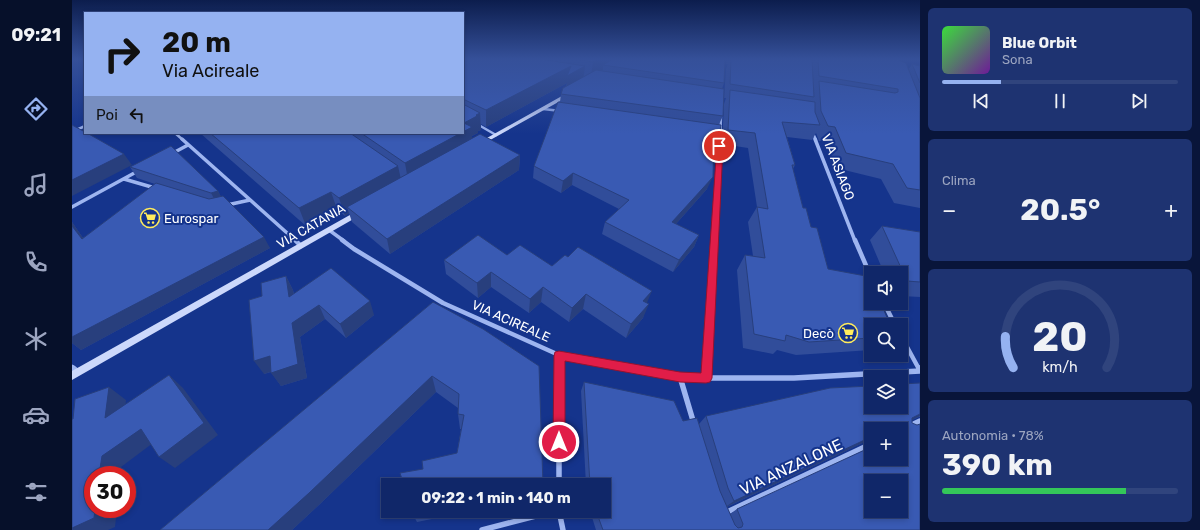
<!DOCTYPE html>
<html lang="it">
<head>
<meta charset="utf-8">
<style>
  :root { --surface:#102769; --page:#1e3371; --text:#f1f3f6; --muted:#9ca5c0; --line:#30447d; --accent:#95b2f1 }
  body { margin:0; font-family:Rubik,sans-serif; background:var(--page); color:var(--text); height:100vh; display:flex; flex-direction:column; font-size:15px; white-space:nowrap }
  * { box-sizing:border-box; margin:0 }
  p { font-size:13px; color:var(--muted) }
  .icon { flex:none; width:22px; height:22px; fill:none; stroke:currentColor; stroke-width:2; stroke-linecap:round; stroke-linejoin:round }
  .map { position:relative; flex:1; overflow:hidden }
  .drawer { display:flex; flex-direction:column; gap:8px; padding:8px; background:#09153a; width:280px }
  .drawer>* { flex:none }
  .guide { position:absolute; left:12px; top:12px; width:380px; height:122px; border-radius:0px; box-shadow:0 2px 6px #0003,0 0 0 1px var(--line); background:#95b2f1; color:#111; overflow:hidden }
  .tools { position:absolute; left:792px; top:266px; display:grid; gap:8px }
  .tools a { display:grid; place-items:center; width:44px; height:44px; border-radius:0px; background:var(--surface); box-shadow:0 2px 6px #0003,0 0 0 1px var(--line); font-size:20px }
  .speed { position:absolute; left:12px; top:466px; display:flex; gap:8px; font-size:20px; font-weight:700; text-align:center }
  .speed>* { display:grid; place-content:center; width:52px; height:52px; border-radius:50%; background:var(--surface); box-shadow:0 2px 6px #0003,0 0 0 1px var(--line); line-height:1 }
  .speed .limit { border:6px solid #d22; background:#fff; color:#111 }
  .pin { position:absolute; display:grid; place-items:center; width:34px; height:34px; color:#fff; margin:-17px; border:2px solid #fff; border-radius:50%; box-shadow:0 1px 4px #0007 }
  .me { position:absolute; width:44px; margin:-22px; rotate:0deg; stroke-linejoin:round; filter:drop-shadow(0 0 3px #0008) }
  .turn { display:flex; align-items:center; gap:14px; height:84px; padding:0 12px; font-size:18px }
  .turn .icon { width:52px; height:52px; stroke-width:2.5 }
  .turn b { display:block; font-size:28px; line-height:34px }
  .then { display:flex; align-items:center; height:38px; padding:0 12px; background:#0003; gap:8px; font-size:15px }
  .big { font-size:30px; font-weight:700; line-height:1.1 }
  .drawer .card { flex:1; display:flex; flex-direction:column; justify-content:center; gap:6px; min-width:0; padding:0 14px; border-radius:6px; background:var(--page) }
  .drawer .dial { align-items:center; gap:0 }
  .dial svg { height:104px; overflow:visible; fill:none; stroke:var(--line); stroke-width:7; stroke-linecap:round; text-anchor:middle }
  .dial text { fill:var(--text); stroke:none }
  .song { display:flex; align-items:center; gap:12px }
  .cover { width:48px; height:48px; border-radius:6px; background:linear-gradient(135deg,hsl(120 70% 55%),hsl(280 70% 35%)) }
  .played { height:4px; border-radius:2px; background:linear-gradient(90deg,var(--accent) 25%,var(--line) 25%) }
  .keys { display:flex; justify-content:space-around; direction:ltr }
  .heat { display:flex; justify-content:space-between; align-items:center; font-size:22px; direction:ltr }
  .charge { height:6px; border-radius:3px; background:linear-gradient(90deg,#34c759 78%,var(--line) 0) }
  .trip { position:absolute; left:309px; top:478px; width:230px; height:40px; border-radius:0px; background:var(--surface); box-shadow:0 2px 6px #0003,0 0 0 1px var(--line); font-weight:700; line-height:40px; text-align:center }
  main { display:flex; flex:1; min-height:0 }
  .dock { display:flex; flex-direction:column; width:72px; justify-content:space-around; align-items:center; background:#06102a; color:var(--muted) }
  .dock .icon { width:28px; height:28px }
  .dock .active { color:var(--accent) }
  .dock b { font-size:18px; color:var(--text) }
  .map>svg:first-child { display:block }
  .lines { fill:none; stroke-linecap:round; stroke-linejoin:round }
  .street-far3 { stroke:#9eb5f0; stroke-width:2.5 }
  .street-far2 { stroke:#9eb5f0; stroke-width:3.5 }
  .street-far1 { stroke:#9eb5f0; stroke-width:4.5 }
  .street { stroke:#9eb5f0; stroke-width:5.5 }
  .secondary { fill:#ccd8fb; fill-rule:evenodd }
  .wall { fill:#314d9a; fill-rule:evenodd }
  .shaded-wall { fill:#283f7d }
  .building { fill:#395ab3; stroke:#283f7d; fill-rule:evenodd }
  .route { fill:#e11d48; stroke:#92132f }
  .labels { text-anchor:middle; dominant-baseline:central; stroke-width:4; stroke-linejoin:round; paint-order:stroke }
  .street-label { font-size:13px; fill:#fff; stroke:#15348c }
  .poi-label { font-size:13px; fill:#fff; stroke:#15348c; text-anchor:start }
  .near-street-label { font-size:16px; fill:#fff; stroke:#15348c }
</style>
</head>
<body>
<main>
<nav class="dock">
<b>09:21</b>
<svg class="icon active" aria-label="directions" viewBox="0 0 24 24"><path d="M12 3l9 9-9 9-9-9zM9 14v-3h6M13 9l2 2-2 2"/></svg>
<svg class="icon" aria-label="music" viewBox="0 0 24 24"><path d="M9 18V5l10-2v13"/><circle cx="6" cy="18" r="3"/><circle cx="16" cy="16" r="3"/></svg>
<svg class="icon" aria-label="phone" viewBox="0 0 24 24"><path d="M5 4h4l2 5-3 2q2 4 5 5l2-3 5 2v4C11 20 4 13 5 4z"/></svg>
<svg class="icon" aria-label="climate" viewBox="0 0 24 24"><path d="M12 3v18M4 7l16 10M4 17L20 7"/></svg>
<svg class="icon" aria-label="car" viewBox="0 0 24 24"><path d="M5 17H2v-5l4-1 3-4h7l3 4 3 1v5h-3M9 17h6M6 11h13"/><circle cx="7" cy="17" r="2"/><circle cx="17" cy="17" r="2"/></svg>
<svg class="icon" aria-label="filters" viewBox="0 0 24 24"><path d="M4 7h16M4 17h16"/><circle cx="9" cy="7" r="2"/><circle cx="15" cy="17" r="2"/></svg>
</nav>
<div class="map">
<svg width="848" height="530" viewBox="0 0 848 530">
  <rect width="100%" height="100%" fill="#15348c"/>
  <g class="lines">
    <path class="street-far3" d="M471 109 489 111
      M405 124 424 135
      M740 131 744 140
      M0 132 13 126
      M103 133 111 140
      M648 140 649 117"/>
    <path class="street-far2" d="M110 139 224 241
      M743 139 783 241
      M101 153 116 145
      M52 179 83 188
      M155 205 178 200
      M0 207 66 171
      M257 230 272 241
      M642 241 648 139"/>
    <path class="street-far1" d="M223 240 229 246
      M270 240 282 249 371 303 487 355 564 369
      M783 240 799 277
      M812 303 823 325
      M829 336 847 369
      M487 355V369
      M0 367 2 369
      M635 369 642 240"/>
    <path class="street" d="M1 368 6 372
      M487 368V485
      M559 368 608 377 634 378H722L848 371
      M847 368 848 370
      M608 377 622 424
      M634 378 635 368
      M829 430 848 421
      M487 511 491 530
      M653 513 799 444
      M410 530 483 511"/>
    <path class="secondary" d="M497 92 500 94 499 95 411 144H407L406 143Z
      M285 211H288L292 213 0 380V371Z"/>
  </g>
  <path class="wall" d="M391 59H653L652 83 650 89 651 116 647 124 648 131 644 143H642L635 189 604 224 627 235 622 247 601 272 530 234 533 222 547 209 500 185 489 193 461 178 462 166 488 102 489 94 494 86 495 83 414 127 409 124V130L406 131V133L400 136V138L448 155 447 170 318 254 280 222 277 213 273 216 265 209 234 226 128 133H391Z
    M655 59H827L828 61 836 70 840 64 848 66V208L822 203 809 179 764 168 754 141H747L744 133 740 140 715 137 723 165 721 169 731 208 739 227 756 269 799 325V350L724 355 705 350 701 354 671 348 665 270 673 255 681 256 676 222 685 207 676 148 650 144 652 104 654 98H652L654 69 656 64H654Z
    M58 167 146 191 149 197 198 248 9 350 0 343V222L11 238 83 184 65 178Z
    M810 226 848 232V297L829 296V273H812L798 240Z
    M435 255 480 266 575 303 571 318 554 338 511 309 497 322 469 302 457 313 419 287 406 298 374 274 372 260Z
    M214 276 221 290 222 294 302 315 274 338 253 319 228 337 235 378 209 386 199 372 192 374 190 296Z
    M361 302 471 485 351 469 385 453 389 429H388L386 414V408L364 392 248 504 220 530H88Z
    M512 382 611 421 627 424 634 416 848 383V417H847L840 420V423L848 530H524L518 511H532V485H514L509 391ZM799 429H829L799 459 665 509 658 514 655 507 797 440H799Z
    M339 511H400L345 522Z"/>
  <path class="shaded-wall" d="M525 59H538L537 66 531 65V70L519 77 521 62Z
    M499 66H513L511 82 494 92 495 83 414 127V110Z
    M408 113 409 130 406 131V133L400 136 401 144 336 180 333 163 389 133H391L392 123Z
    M52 154 60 165 0 196V180Z
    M448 155 447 170 318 254 315 239Z
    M326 166 330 184 275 207 277 213 273 216 267 198Z
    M501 173 500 185 489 193 491 181Z
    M641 177 635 189 595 234 600 222Z
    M146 191 152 202 145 204 139 193Z
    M259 192 265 209 234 226 227 208Z
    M0 222 20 251 10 239 0 226Z
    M627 235 622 247 601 272 607 260Z
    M192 237 198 248 9 350 0 343V337Z
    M419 272V287L406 298 405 283Z
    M214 276 221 290 224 312 217 297Z
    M471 287 469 302 457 313 458 299Z
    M580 291 574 305 571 301Z
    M514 294 511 309 497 322 500 308Z
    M298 301 302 315 274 338 268 324Z
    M577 304 571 318 554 338 559 324Z
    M247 305 253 319 228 337 235 378 209 386 199 373 220 323Z
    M198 356 207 369 192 374 182 361Z
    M97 375 111 388 146 435 103 468 87 457Z
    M360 376 364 392 248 504 220 530H196Z
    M37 387 54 400 51 430 33 418Z
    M848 414V416L826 427 840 418Z
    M69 429 85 440 49 467 48 475H27L30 456Z
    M799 437V439L797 440 652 508 662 501Z
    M23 509H45L43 527 36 530H0V528Z"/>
  <path class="building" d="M391 59H468L513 66 495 76 499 66 414 110 391 99Z
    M504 59H525L521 62Z
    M541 59H653L652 83 531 65Z
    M659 59H740L742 97 658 84Z
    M746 59H827L828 61 834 63 848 98V190L835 188 821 164 774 153 763 127 756 126 749 111 747 81 823 93 826 92V89L747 76Z
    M840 64 848 66V83Z
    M524 70 652 89 651 116 489 94 491 88Z
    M658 90 743 102V112L748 125 710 122 723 165H720L731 208H734L739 227 745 228 756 269 799 277V303H809L818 325H799V338L737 342 714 335 713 341 682 334 673 255 693 258 685 207 696 209 683 133 656 130Z
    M486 102 649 125 648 131 642 130 641 177 600 222 627 235 607 260 533 222 557 200 501 173 491 181 462 166Z
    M391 104 408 113 404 115 405 116 392 123 400 127 391 132Z
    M0 125 13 132V133H15L52 154 0 180Z
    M138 133H278L326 166 267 198 259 192 227 208Z
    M289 133H389L333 163Z
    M408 134 448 155 315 239 275 207Z
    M99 146 146 191 139 193 58 167Z
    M84 183 137 199 151 196 192 237 0 337V226L10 239Z
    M810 226 848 232V282L835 281Z
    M406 235 435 255 448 245 480 266 493 255 496 257 506 247 580 291 571 301 577 304 559 324 514 294 500 308 471 287 458 299 419 272 405 283 372 260Z
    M259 268 298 301 268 324 247 305 220 323 226 364 199 373 198 356 182 361 177 300 190 296 189 283 214 276 217 297Z
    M361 302 411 329 467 366 471 485H332L328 473 351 469 350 461 385 453 392 415 386 414 387 394 360 376 237 493 196 530H88Z
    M97 375 132 423 87 457 69 429 30 456 27 475H21V509H23L22 518 0 528V419H1L3 399 37 387 33 418Z
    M512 382 602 401 611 421 625 418 648 491 663 525 666 528 670 527 671 524 665 509 799 447V459H829V429H799V437L662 501 656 488 634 416 758 388 799 386V407H829V384L848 383V414L840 418V423L845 425 848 424V530H531L524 511H532V485H518ZM799 481H829V511H799Z"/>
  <linearGradient id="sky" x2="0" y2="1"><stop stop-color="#0c1d4d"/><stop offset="0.44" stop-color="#355099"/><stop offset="1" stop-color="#355099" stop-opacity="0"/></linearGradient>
  <rect width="848" height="134" fill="url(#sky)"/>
  <path class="route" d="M645 144 651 146 640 378 638 382 634 383 608 382 493 361V442L491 446 487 448 482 446 481 442 482 356 483 352 487 351 608 372 629 373Z"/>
  <defs>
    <g id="supermarket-ring" transform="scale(1)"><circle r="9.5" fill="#15348c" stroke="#ffec5d" stroke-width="1.5"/><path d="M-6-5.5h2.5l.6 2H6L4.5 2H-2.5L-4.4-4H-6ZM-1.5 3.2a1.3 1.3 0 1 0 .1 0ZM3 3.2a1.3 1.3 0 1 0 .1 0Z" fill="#ffec5d"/></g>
  </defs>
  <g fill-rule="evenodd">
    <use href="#supermarket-ring" x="78" y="218"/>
    <use href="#supermarket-ring" x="776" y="333"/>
  </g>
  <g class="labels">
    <g class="street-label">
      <text transform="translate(766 167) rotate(69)">VIA ASIAGO</text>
      <text transform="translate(239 226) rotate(-30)">VIA CATANIA</text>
      <text transform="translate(439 321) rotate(24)">VIA ACIREALE</text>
    </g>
    <g class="poi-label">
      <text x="92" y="218">Eurospar</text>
      <text x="762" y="333" text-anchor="end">Decò</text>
    </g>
    <g class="near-street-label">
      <text transform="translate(719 467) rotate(-25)">VIA ANZALONE</text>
    </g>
  </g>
</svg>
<div class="tools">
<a><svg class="icon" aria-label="sound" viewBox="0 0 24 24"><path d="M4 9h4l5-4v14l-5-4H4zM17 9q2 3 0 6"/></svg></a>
<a><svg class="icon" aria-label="search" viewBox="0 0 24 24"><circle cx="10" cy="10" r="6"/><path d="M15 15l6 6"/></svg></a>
<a><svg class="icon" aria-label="layers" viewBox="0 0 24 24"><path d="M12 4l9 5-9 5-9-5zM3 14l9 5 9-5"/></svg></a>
<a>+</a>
<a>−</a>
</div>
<div class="speed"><div class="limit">30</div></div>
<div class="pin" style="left:647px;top:146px;background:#d93025"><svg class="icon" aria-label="arrive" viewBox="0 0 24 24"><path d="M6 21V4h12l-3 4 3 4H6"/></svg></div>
<svg class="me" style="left:487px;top:442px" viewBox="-20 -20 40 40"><circle r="17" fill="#e11d48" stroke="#fff" stroke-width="3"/><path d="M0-11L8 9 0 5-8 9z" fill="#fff"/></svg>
<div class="trip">09:22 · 1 min · 140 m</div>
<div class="guide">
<div class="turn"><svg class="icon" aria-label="right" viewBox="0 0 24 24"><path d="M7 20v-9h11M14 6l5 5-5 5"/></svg><div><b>20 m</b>Via Acireale</div></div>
<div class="then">Poi<svg class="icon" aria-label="left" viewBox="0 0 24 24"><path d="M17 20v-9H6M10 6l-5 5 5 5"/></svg></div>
</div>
</div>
<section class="drawer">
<div class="card">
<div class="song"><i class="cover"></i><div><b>Blue Orbit</b><p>Sona</p></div></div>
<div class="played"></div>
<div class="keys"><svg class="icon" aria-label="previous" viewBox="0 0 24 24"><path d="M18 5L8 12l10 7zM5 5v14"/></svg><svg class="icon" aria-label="pause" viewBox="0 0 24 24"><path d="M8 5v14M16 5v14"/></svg><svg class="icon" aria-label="next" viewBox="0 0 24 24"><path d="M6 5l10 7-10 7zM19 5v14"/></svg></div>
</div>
<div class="card"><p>Clima</p>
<div class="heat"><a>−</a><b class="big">20.5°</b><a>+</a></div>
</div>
<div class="card dial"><svg viewBox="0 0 100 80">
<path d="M14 69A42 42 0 1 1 86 69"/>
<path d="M14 69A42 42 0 0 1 8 45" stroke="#95b2f1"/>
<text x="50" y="56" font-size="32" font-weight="700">20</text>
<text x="50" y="72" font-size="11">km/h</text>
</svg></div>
<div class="card"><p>Autonomia · 78%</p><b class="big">390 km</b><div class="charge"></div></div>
</section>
</main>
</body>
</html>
